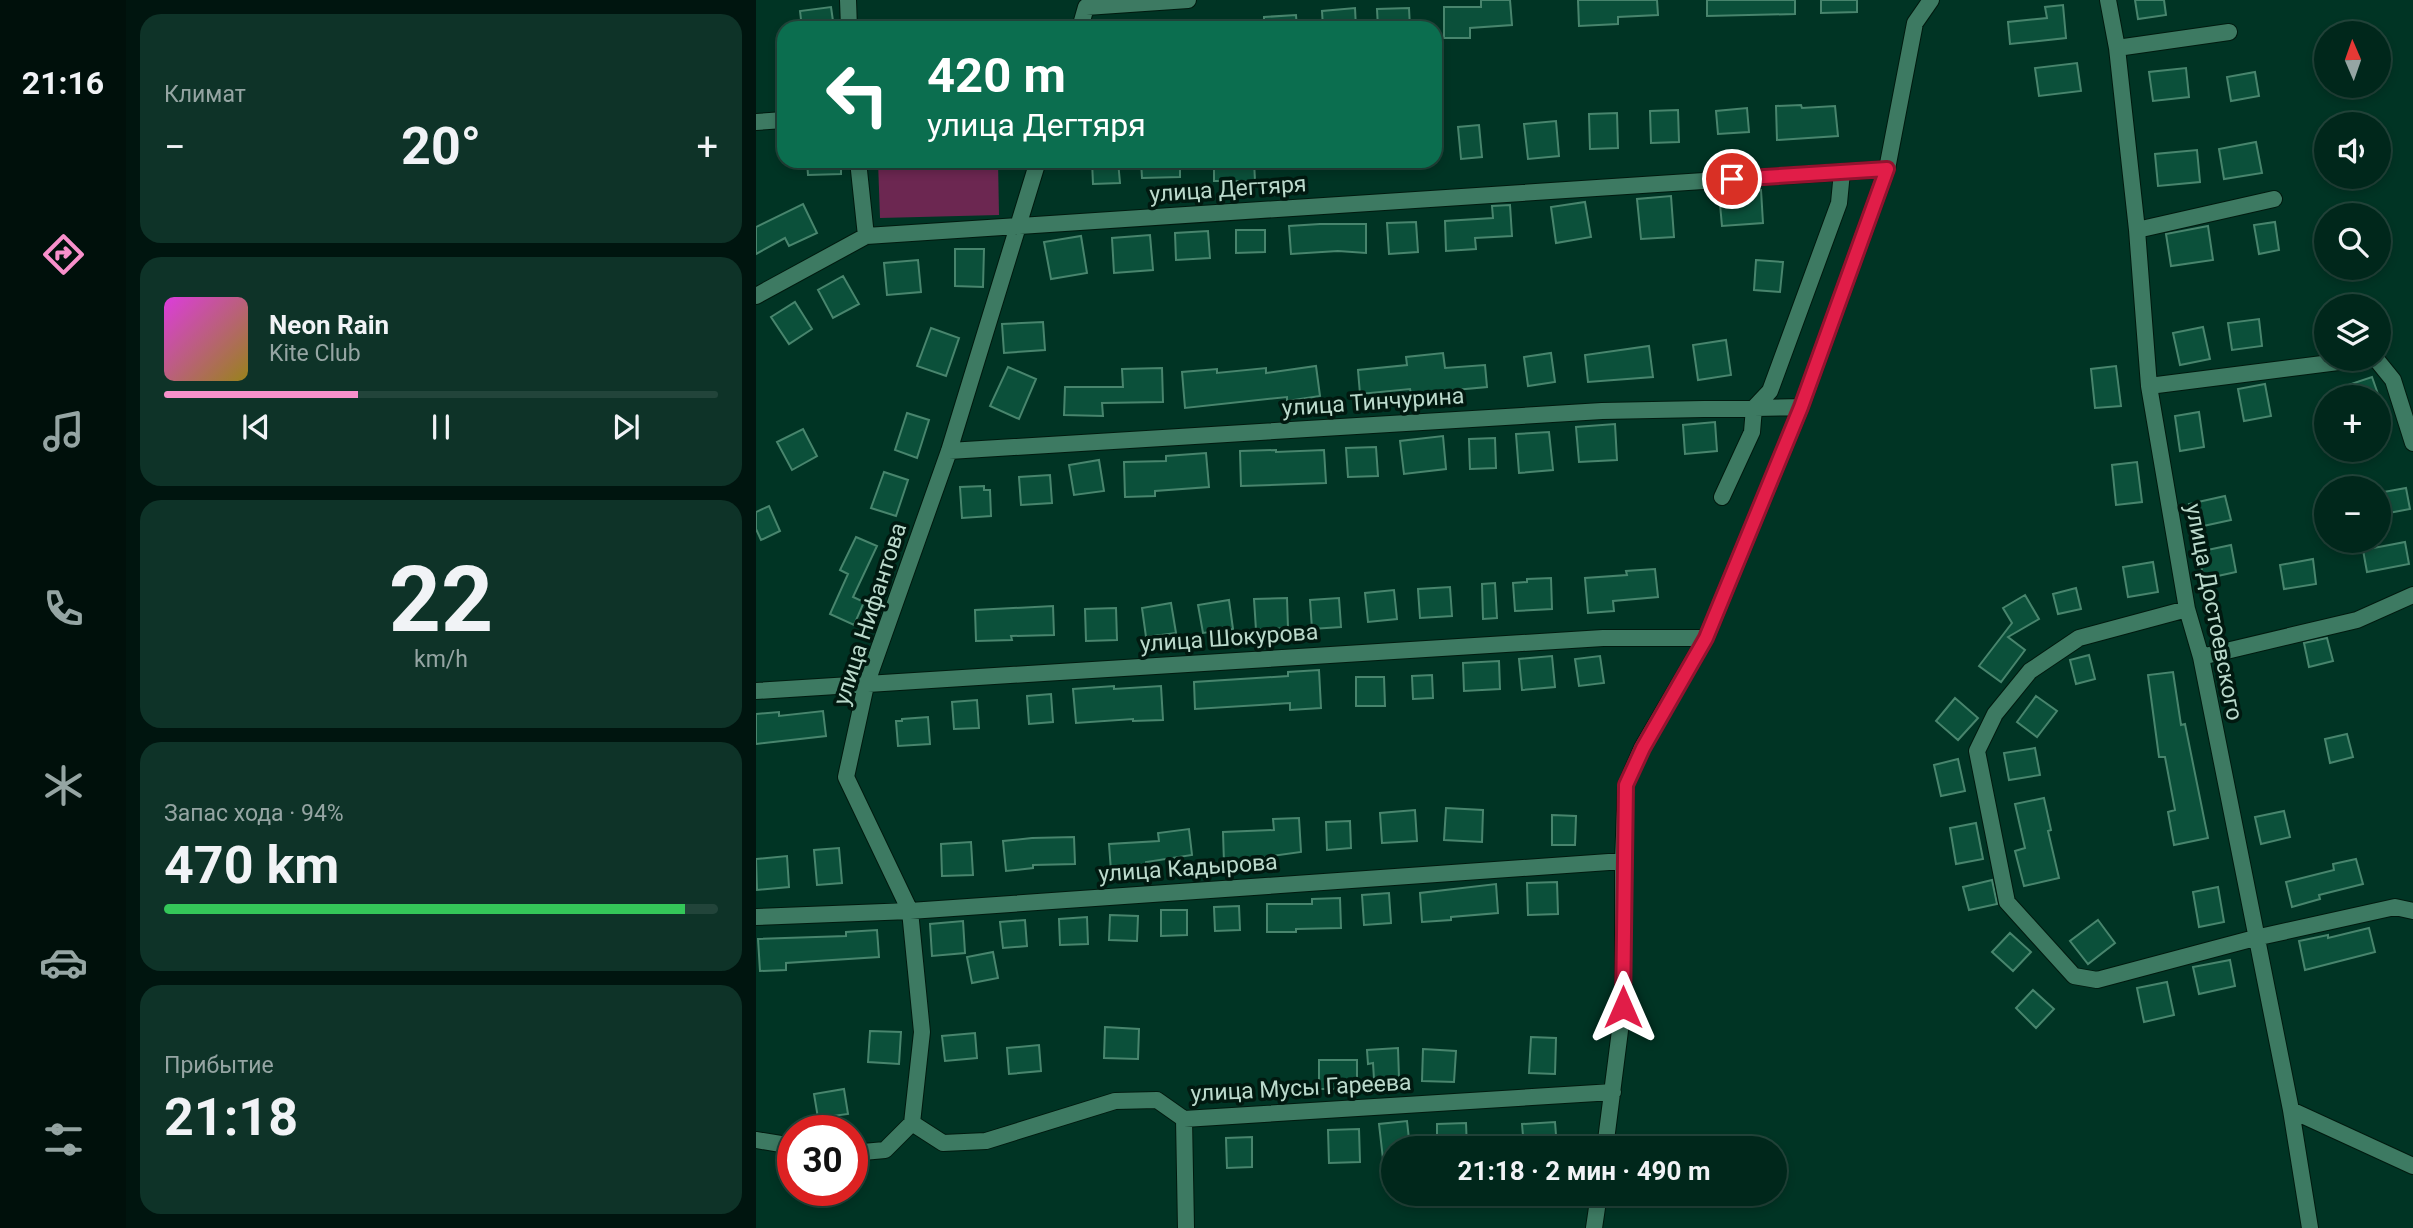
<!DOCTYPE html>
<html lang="ru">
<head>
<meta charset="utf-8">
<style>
  :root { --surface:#00271b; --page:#0e3328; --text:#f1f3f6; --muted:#95a5a3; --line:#22443a; --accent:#f890cb }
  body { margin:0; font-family:Roboto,sans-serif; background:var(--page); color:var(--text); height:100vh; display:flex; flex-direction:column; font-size:26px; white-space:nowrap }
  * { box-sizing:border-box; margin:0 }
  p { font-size:23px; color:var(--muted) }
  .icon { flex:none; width:38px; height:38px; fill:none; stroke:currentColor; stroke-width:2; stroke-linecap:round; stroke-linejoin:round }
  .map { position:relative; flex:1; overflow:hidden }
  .details { display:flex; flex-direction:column; gap:14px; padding:14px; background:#00150f; width:630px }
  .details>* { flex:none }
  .hud { position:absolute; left:21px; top:21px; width:665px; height:147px; border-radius:21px; box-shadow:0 4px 10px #0003,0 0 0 2px var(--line); background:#0b6e4f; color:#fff; overflow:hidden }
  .needle { width:46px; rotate:358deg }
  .controls { position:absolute; left:1558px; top:21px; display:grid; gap:14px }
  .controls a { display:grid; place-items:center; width:77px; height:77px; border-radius:50%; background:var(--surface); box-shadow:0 4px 10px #0003,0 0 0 2px var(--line); font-size:35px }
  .speed { position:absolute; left:21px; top:1115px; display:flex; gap:14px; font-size:35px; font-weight:700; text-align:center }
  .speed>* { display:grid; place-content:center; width:91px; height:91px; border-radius:50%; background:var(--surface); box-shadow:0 4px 10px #0003,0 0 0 2px var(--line); line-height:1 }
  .speed .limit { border:10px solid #d22; background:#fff; color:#111 }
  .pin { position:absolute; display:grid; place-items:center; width:60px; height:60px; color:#fff; margin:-30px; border:4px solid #fff; border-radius:50%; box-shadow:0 2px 7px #0007 }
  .me { position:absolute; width:77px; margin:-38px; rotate:0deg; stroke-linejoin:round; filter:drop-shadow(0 0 5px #0008) }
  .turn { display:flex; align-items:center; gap:24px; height:147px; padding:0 35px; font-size:32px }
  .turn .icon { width:91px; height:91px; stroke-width:2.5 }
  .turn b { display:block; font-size:49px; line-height:60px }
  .big { font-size:52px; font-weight:700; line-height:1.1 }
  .details .tile { flex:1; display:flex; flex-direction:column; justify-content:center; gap:10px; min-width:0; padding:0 24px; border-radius:21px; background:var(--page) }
  .details .dial { align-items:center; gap:0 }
  .dial b { font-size:91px; line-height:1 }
  .song { display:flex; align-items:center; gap:21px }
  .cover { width:84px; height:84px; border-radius:10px; background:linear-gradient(135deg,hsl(300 70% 55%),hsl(50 70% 35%)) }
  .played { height:7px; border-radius:4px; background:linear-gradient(90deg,var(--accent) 35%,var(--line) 35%) }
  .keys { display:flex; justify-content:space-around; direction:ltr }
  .heat { display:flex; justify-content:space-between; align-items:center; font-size:38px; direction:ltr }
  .charge { height:10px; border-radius:5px; background:linear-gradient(90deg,#34c759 94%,var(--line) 0) }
  .trip { position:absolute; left:625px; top:1136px; width:406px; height:70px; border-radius:35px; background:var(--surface); box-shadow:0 4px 10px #0003,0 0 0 2px var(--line); font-weight:700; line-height:70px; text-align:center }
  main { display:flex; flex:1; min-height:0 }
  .tab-bar { display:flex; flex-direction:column; width:126px; justify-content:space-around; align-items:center; background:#00100b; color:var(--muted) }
  .tab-bar .icon { width:49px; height:49px }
  .tab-bar .selected { color:var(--accent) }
  .tab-bar b { font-size:32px; color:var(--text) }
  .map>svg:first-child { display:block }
  .green { fill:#6c2751 }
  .building { fill:#0b503a; stroke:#48856d; stroke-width:2 }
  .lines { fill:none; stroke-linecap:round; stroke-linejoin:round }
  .minor-casing { stroke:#001a0f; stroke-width:18 }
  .minor { stroke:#3d7a62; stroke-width:16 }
  .route-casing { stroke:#92132f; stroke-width:18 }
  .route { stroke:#e11d48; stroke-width:12 }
  .labels { text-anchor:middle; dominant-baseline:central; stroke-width:7; stroke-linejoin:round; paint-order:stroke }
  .street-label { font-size:23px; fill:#bbdacc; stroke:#011910 }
</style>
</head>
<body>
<main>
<nav class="tab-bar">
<b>21:16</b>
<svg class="icon selected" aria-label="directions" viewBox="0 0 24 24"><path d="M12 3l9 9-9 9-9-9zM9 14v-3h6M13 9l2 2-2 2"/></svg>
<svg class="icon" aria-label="music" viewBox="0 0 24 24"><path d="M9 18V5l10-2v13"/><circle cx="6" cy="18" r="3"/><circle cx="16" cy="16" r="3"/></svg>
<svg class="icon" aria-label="phone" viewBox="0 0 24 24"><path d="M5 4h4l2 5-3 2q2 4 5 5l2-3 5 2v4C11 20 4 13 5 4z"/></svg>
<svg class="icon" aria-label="climate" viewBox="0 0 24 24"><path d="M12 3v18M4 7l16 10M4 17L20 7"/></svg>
<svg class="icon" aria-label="car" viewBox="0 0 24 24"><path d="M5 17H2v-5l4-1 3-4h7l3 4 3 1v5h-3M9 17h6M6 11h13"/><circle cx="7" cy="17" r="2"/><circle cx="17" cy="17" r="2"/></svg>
<svg class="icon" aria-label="filters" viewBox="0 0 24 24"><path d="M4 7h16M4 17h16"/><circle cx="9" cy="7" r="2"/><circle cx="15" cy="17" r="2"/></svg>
</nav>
<section class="details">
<div class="tile"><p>Климат</p>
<div class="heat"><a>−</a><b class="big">20°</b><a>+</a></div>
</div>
<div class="tile">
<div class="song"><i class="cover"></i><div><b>Neon Rain</b><p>Kite Club</p></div></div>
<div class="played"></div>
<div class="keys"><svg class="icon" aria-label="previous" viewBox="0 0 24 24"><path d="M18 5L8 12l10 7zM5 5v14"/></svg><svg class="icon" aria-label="pause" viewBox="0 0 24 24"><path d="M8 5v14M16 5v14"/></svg><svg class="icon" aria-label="next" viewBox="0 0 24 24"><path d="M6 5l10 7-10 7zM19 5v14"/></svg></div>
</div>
<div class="tile dial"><b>22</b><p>km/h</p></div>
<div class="tile"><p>Запас хода · 94%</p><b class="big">470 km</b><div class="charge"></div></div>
<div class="tile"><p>Прибытие</p><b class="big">21:18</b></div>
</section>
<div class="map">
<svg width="1657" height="1228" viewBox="0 0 1657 1228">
  <rect width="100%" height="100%" fill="#003424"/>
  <path class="green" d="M122 161H242L243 215 124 218Z"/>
  <path class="building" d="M725 0H754L756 25 714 28V38H688V7H725Z
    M822 0H901L902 15 862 17V24L823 26Z
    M951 0H1039V14L951 16Z
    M1065 0H1101V12L1065 13Z
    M1379 0H1408L1410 15 1382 19Z
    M1307 5 1310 38 1254 44 1252 22 1291 18 1289 7Z
    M75 7 78 28H46L44 11Z
    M599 8 600 28H567L566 11Z
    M653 8 654 28H622L621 9Z
    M540 15 541 28H508V17Z
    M1321 63 1325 91 1283 96 1279 68Z
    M1430 68 1433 97 1397 101 1393 72Z
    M1499 72 1503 96 1475 101 1471 77Z
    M1045 105 1046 108 1079 106 1082 136 1021 140 1020 106Z
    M991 108 993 132 962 134 960 111Z
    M922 110 923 142 895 143 894 111Z
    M861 113 862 148 834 149 833 114Z
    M800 121 803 156 772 159 768 124Z
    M723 125 726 157 705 159 702 127Z
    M1500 142 1506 173 1468 179 1463 149Z
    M1441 150 1444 182 1402 186 1399 154Z
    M51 161H85V174L52 175Z
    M336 161H362L364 183 337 184Z
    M385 161H424V177L386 178Z
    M458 161H498L499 181H458Z
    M1005 190 1007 223 966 226 963 193Z
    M915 196 918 237 885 239 881 199Z
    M829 202 835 237 800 243 795 207Z
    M47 204 61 233 33 246 29 238 0 254V227Z
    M754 205 756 236 719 238 720 249 690 251 689 221 737 218 736 206Z
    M660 222 662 252 633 254 631 223Z
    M1519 222 1523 250 1503 254 1498 225Z
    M564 224H610V253L582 251 535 254 533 226Z
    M1452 226 1457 260 1415 266 1410 234Z
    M480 230H509V252L480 253Z
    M452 231 454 258 420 260 419 233Z
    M394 235 397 270 358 273 356 238Z
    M325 236 331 273 295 279 288 242Z
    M199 249H228L227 287 199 286Z
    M162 260 165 292 131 295 128 263Z
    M1000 260 1027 262 1024 292 998 290Z
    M87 276 103 304 77 318 62 290Z
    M39 302 56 329 33 344 15 317Z
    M1503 319 1506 346 1476 350 1472 323Z
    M287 322 289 350 248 353 246 324Z
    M1447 327 1454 359 1424 365 1417 333Z
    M175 328 203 338 190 376 161 366Z
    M970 340 975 375 942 380 937 345Z
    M893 346 897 377 832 382 829 355Z
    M687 353 689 368 729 365 731 387 655 394 654 389 604 394 602 370 651 365 650 357Z
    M795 353 799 382 772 386 768 357Z
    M560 366 564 396 531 401V397L429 408 426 372 461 369V373L510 368V373Z
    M1360 366 1365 406 1339 408 1335 369Z
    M252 367 280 379 263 419 234 406Z
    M406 368 407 402 346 403 347 416 308 415 309 387H367L366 369Z
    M1616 377 1623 397H1590L1586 387Z
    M1509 384 1515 416 1488 421 1482 389Z
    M1443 412 1448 447 1424 451 1419 416Z
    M151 413 173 420 161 458 139 450Z
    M959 422 961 451 929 454 927 425Z
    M859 424 861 460 823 462 820 427Z
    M47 429 61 456 36 470 21 442Z
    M793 432 797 470 763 473 760 434Z
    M687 436 690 469 648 474 644 441Z
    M739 438 740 468 714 469 713 439Z
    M620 447 622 476 592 477 590 448Z
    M520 450V452L568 450 570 483 485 486 484 451Z
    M450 453 453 487 399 491V496L369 497 368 462 410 461V456Z
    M343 460 348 491 318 495 313 465Z
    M1381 462 1386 502 1360 505 1356 465Z
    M128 472 152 480 140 516 115 508Z
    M294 475 296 503 265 505 263 477Z
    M228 486V490H234L235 516 206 518 204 487Z
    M1650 488 1654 509 1622 515V493Z
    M1469 496 1475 520 1438 528 1433 504Z
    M13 506 24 531 5 540 0 529V512Z
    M100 537 121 546 97 597 108 602 98 625 74 614 92 574 84 570Z
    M1649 542 1653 564 1611 572 1607 550Z
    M1475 545 1480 572 1448 579 1442 552Z
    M1557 559 1560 584 1528 589 1524 565Z
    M1397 562 1402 592 1372 597 1367 567Z
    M899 569 902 597 857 601 858 611 832 613 829 578 871 575 870 571Z
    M795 578 796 609 759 611 757 583 771 582V579Z
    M739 583 741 618 727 619 726 584Z
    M694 587 696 616 664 618 662 589Z
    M1320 588 1325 609 1302 614 1297 594Z
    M638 590 641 619 612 622 609 593Z
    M1269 595 1283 619 1252 637 1269 650 1245 682 1223 666 1256 623 1247 608Z
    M531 598 532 628 500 630 498 599Z
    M583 598 585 627 556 629 554 600Z
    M473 600 477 629 447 633 442 605Z
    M415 603 420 633 390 637 386 608Z
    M297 606 298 635 255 636 256 640 220 641 219 610Z
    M360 608 361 640 330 641 329 609Z
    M1571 638 1577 661 1553 667 1548 643Z
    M1333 655 1339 679 1320 684 1314 660Z
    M796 656 799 687 766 690 763 659Z
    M844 656 848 683 823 686 819 659Z
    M743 661 744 689 708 691 707 663Z
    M563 670 565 708 534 710V703L439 709 438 682 532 676V672Z
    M1417 672 1425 725 1429 724 1452 838 1418 845 1412 812 1419 810 1409 757H1403L1392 675Z
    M676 675 677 698 657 699 656 676Z
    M600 677H628L629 706H600Z
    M358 686V689L405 686 407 720 377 721V719L320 723 317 689Z
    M295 694 297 722 273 724 271 696Z
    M1280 696 1301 711 1281 737 1261 722Z
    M1199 698 1222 718 1202 740 1180 721Z
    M221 700 223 728 198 729 196 702Z
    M67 711 70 736 0 744V714L23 712V716Z
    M172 717 174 744 142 746 140 721H146V719Z
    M1591 734 1597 757 1574 763 1569 739Z
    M1279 748 1284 775 1253 780 1248 753Z
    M1202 759 1209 791 1185 796 1178 765Z
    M1288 798 1295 830 1292 831 1303 878 1268 886 1259 851 1269 848 1259 804Z
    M690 808 727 810 726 842 688 840Z
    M659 810 661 841 626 843 624 813Z
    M1528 811 1534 837 1505 844 1499 817Z
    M796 815 820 816 819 845H796Z
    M543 818 545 852 508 857V862L468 863 467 832 518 830 517 819Z
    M594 821 595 848 571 850 570 822Z
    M1220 823 1227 859 1200 864 1194 828Z
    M433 829 436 855 390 862V869L355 871 353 844 403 841 402 833Z
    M318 837 319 864 277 865V868L250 871 247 841 276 838Z
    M215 842 217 875 186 876 185 844Z
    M83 848 86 883 61 885 58 850Z
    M31 856 33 887 1 890 0 859Z
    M1600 859 1607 884 1563 895 1564 899 1536 907 1530 882 1578 870 1577 864Z
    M1236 880 1241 904 1213 910 1207 887Z
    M801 882 802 914 772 915 771 883Z
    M740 884 742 913 695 917V920L666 922 664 893Z
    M1462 887 1468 922 1443 927 1437 892Z
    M633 893 635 923 608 925 606 895Z
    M584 898 585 928 540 929V932H511V904H556V899Z
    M483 906 484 930 459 931 458 907Z
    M405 910H431V935L405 936Z
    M354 915 382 916 381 941 353 940Z
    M331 917 332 944 304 945 303 919Z
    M269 920 271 946 247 948 244 922Z
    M1342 920 1359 943 1332 964 1314 941Z
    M207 921 209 953 176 956 174 924Z
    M1613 928 1619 952 1549 970 1543 941 1572 935V938Z
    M121 930 123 957 30 963V970L4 971 2 939 90 936V932Z
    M1254 933 1275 952 1257 971 1236 952Z
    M237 952 242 978 216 983 211 957Z
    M1474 960 1479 986 1443 994 1437 967Z
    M1411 982 1418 1015 1388 1022 1381 988Z
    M1277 990 1298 1009 1280 1028 1260 1008Z
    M349 1027 383 1029 382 1059 348 1058Z
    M114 1031 145 1032 143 1064 112 1062Z
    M219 1033 221 1058 189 1061 186 1036Z
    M775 1037 800 1038 799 1074 773 1073Z
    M283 1045 285 1071 253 1074 251 1048Z
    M642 1048 643 1078 618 1079 617 1063 612 1064 611 1050Z
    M667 1049 700 1051 698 1082 666 1081Z
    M563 1060H601V1080H597V1089H563Z
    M88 1089 92 1114 62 1118 58 1094Z
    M651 1121 654 1148H637V1158L627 1159 623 1124Z
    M799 1122 801 1148H768L766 1124Z
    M710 1123 711 1148H681V1124Z
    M603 1129 604 1162 573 1163 572 1130Z
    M496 1137V1167L471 1168 470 1138Z"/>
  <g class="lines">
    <g class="minor-casing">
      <path id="minor" d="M92 0 93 28
        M1352 0 1361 48 1381 230 1393 386 1431 609 1445 657 1535 1110 1554 1228
        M324 28 330 7 432 0
        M1361 48 1473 32
        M0 122 28 120
        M1381 230 1518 199
        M110 236 1131 169
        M0 296 110 236 102 161
        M1620 359 1637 380 1657 443
        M1393 386 1606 359
        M193 451 846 411 1045 407
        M966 497 996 432 998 408 1014 391 1083 203 1086 172
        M1431 609 1323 638 1274 671 1239 714 1221 751 1251 902 1318 976 1341 980 1499 938 1639 907 1657 911
        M1445 657 1601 620 1657 595
        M0 691 847 638H950
        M0 917 154 911 867 861
        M1535 1110 1657 1166
        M428 1119 430 1228
        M156 1123 166 1032 154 911 90 777 110 685 193 451 282 161
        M0 1140 37 1146
        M849 1148 867 1007V861L870 785 886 748 950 638 1045 407 1131 169 1159 23 1175 0
        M96 1153 129 1150 156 1123 187 1143 230 1141 359 1101 401 1100 428 1119 857 1092
        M838 1228 843 1194"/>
    </g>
    <use href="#minor" class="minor"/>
  </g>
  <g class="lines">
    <g class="route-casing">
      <path id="route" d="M867 1007 870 785 887 748 950 638 1045 407 1131 169 976 179"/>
    </g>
    <use href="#route" class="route"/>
  </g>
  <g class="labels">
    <g class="street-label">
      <text transform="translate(472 189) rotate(-4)">улица Дегтяря</text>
      <text transform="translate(617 402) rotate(-4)">улица Тинчурина</text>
      <text transform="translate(1458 612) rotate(79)">улица Достоевского</text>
      <text transform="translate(114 614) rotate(-72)">улица Нифантова</text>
      <text transform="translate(473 638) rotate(-4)">улица Шокурова</text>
      <text transform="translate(432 868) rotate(-4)">улица Кадырова</text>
      <text transform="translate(545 1088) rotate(-3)">улица Мусы Гареева</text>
    </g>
  </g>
</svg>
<div class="controls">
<a><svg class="needle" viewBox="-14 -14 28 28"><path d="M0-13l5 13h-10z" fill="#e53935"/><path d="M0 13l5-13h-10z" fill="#95a5a3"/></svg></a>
<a><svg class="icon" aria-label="sound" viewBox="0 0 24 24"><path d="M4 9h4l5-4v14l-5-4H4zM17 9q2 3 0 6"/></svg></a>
<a><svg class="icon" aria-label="search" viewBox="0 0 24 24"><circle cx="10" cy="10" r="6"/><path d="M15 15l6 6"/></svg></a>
<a><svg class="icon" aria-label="layers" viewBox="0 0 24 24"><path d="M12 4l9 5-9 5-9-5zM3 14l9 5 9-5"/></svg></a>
<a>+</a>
<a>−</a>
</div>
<div class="speed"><div class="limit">30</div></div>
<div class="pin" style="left:976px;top:179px;background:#d93025"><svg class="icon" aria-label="arrive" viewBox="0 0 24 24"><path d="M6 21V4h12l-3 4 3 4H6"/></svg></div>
<svg class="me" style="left:867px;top:1007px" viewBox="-20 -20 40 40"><path d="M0-17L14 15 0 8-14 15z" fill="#e11d48" stroke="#fff" stroke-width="4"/></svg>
<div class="trip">21:18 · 2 мин · 490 m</div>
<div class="hud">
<div class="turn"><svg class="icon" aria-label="left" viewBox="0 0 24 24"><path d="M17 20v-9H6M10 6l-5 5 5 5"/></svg><div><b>420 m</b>улица Дегтяря</div></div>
</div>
</div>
</main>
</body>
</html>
